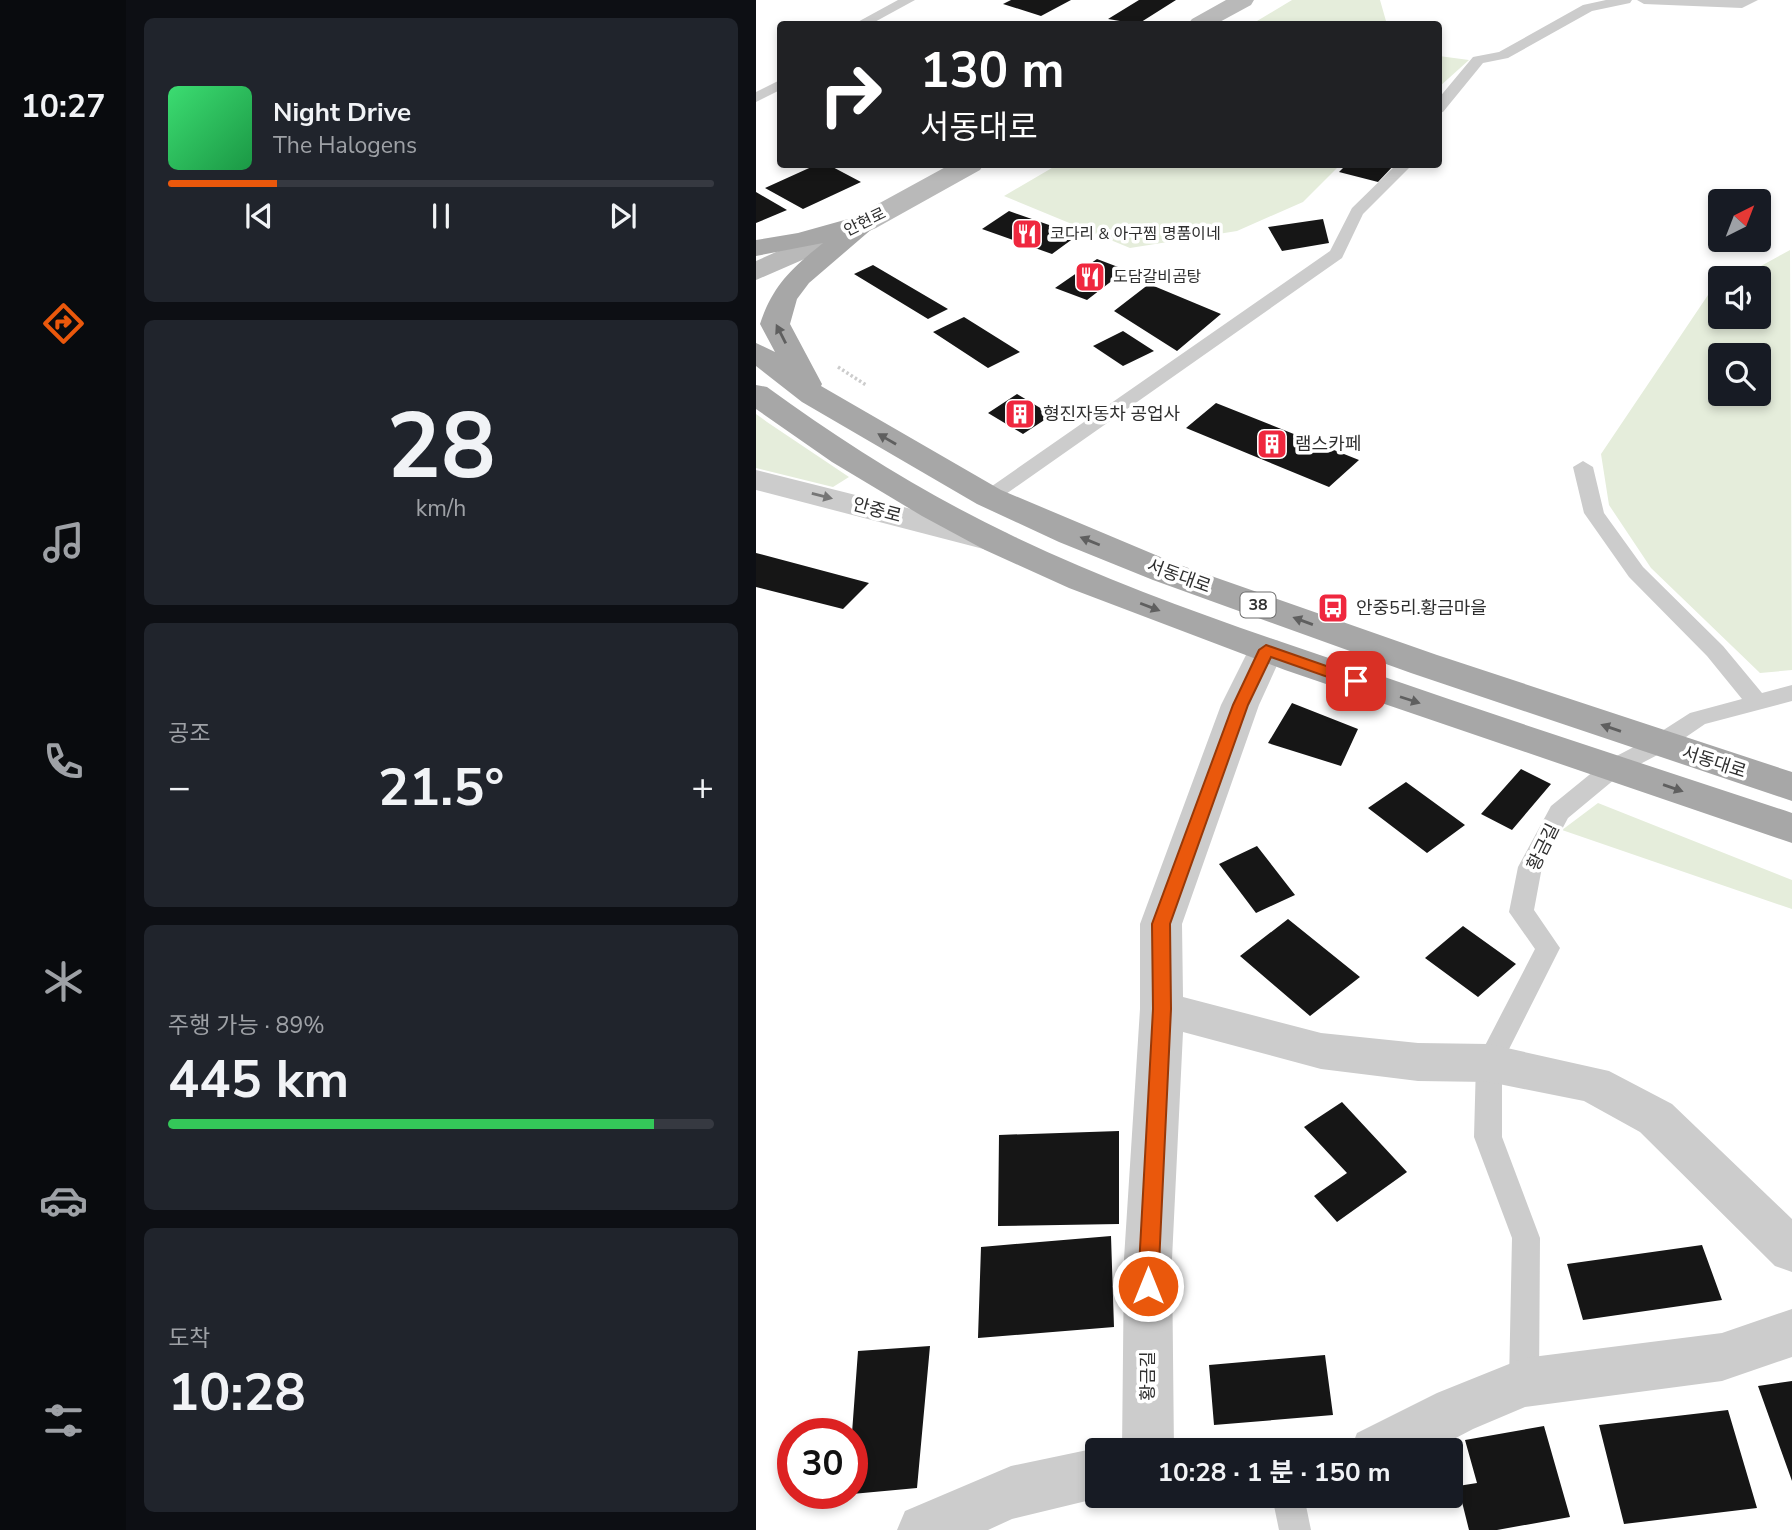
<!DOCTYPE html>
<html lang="ko">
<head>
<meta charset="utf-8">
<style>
  :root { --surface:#171b24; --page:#20242c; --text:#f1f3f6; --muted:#9ea1a6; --line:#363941; --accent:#ea580c }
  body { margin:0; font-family:"Nunito Sans","Noto Sans KR",sans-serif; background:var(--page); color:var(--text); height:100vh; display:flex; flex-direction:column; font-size:26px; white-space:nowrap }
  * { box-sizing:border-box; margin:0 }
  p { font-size:23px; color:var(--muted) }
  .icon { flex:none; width:38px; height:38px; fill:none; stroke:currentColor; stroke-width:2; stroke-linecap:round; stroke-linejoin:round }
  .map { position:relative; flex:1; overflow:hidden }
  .side { display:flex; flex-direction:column; gap:18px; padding:18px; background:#0d0f14; width:630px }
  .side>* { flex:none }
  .hud { position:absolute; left:21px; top:21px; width:665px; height:147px; border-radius:7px; box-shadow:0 4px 10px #0003; background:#202124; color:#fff; overflow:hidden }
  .needle { width:46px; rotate:42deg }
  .tools { position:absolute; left:952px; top:189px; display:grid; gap:14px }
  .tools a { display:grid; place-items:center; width:63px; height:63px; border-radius:7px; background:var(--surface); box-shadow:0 4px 10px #0003; font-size:35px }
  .speed { position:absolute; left:21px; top:1418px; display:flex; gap:14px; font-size:35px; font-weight:700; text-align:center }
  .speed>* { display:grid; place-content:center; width:91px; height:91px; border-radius:50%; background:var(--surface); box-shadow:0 4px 10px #0003; line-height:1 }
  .speed .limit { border:10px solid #d22; background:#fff; color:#111 }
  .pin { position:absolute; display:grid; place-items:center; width:60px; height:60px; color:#fff; margin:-30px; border-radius:14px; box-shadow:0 4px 10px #0006 }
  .me { position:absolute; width:77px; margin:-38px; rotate:0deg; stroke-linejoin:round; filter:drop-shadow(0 0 5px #0008) }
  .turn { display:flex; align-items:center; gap:24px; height:147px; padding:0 28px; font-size:32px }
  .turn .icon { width:91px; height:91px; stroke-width:2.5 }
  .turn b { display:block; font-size:49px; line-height:60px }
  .big { font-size:52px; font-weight:700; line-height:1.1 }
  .side .widget { flex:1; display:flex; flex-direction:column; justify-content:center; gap:10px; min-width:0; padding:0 24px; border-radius:10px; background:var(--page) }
  .side .dial { align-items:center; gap:0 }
  .dial b { font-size:91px; line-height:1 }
  .song { display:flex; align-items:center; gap:21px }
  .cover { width:84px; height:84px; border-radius:10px; background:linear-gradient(135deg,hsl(140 70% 55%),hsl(140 70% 35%)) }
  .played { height:7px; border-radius:4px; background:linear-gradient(90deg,var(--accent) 20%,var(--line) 20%) }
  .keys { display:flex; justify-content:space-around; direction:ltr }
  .heat { display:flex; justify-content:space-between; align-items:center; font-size:38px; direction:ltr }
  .charge { height:10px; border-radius:5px; background:linear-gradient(90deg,#34c759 89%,var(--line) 0) }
  .trip { position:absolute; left:329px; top:1438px; width:378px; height:70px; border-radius:7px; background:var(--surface); box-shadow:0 4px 10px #0003; font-weight:700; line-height:70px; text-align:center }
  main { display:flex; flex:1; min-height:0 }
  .tabs { display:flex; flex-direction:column; width:126px; justify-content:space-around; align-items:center; background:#090b0e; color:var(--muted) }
  .tabs .icon { width:49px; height:49px }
  .tabs .active { color:var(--accent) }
  .tabs b { font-size:32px; color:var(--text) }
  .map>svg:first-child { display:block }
  .green { fill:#e5eddb; fill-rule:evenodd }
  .building { fill:#161616 }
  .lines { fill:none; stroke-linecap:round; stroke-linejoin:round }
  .path { stroke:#ccc; stroke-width:3.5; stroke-dasharray:2.5 2.5; stroke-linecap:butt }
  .service { fill:#ccc; fill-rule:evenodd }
  .minor { fill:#ccc; fill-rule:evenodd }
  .tertiary { fill:#ccc; fill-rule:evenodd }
  .secondary { fill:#b9b9b9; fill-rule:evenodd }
  .primary { fill:#a7a7a7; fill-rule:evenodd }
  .oneway { fill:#5f5f5f }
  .oneway2 { fill:#767676 }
  .route { fill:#ea580c; stroke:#983908; stroke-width:2 }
  .labels { text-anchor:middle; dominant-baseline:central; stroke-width:7; stroke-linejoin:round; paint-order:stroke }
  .far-street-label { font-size:16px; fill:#2f2f2f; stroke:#fff }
  .far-poi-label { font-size:16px; fill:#2f2f2f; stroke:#fff; text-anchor:start }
  .shield { fill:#fff; stroke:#6d6d6d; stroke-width:2 }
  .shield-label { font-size:16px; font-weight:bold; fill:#2f2f2f }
  .poi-label { font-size:18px; fill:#2f2f2f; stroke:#fff; text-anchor:start }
  .street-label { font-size:18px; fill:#2f2f2f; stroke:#fff }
</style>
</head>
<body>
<main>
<nav class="tabs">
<b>10:27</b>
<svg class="icon active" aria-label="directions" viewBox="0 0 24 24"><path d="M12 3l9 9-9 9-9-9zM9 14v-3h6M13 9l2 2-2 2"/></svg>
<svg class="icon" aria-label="music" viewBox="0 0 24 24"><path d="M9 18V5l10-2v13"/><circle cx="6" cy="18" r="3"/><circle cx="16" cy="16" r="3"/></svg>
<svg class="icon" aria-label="phone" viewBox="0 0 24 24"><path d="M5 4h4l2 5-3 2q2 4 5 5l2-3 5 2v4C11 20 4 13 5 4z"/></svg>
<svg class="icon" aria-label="climate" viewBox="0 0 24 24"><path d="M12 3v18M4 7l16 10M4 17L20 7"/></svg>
<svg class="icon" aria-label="car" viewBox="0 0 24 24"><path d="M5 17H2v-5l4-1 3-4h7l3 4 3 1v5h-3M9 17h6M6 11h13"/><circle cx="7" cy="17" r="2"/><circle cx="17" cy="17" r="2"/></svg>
<svg class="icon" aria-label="filters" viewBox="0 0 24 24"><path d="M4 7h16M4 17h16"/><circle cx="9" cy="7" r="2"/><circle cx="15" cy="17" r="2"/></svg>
</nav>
<section class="side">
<div class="widget">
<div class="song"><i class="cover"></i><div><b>Night Drive</b><p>The Halogens</p></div></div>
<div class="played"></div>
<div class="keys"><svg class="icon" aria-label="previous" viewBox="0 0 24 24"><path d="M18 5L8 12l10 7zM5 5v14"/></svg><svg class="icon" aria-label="pause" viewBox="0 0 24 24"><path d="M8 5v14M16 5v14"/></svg><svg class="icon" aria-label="next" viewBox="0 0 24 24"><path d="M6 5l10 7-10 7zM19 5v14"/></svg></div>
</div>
<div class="widget dial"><b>28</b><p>km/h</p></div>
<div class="widget"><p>공조</p>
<div class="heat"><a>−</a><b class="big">21.5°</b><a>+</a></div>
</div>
<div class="widget"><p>주행 가능 · 89%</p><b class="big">445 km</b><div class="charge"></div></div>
<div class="widget"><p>도착</p><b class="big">10:28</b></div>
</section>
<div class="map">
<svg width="1036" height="1530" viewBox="0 0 1036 1530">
  <rect width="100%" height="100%" fill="#fff"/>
  <path class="green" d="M536 0H624L630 21 628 24H496Z
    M683 56 713 60 683 87 682 56Z
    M301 165V164L584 165 547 202 481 231 374 248 248 196Z
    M1034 250 1036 670 1004 673 895 568 853 505 845 454 952 295 964 288V317H1003V278H983ZM1003 355V394H964V355Z
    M0 414 11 422 93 477 77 487 0 468Z
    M842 803 1036 880V909L806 830Z"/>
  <path class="building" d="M255 0H315L285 16 247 4Z
    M383 0H420L382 24 352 19Z
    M62 164H71L105 182 47 209 9 188Z
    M591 164H639L622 182 583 172Z
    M0 192 31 210 0 223Z
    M253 211 322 235 296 254 226 229Z
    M567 219 573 243 526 251 512 227Z
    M341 259 370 270 331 300 299 288Z
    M117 265 192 309 172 319 98 274Z
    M393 284 465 314 421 351 358 311Z
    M208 317 264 352 232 368 177 332Z
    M367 331 398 351 367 366 337 346Z
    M261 394 296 415 267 434 232 413Z
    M460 403 603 460 573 487 430 428Z
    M0 553 113 583 87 609 0 587Z
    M536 703 602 729 585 766 512 743Z
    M765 769 795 784 756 830 725 814Z
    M650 782 709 825 671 853 612 808Z
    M501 846 539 895 500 913 463 864Z
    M532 919 604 977 554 1016 484 956Z
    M707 926 760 964 722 997 669 958Z
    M586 1102 651 1172 581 1222 558 1196 591 1173 548 1127Z
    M363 1131V1224L242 1226 243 1135Z
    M355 1236 358 1327 222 1338 225 1247Z
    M946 1245 966 1300 827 1320 811 1264Z
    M174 1346 161 1488 96 1494V1433L102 1351Z
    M569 1355 577 1415 458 1425 453 1365Z
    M1036 1381V1481L1002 1386Z
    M972 1410 1001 1508 868 1524 843 1425Z
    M788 1426 814 1517 741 1530H713L702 1486 721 1483 709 1440Z"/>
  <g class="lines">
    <path class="path" d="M82 367 110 385"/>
    <path class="service" d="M142 0H159L115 24H98Z
      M850 0H876L874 3 836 11 752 58 727 63 687 112 682 113V99L717 57 743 52 827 5Z
      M881 0H1002L986 8 888 4Z
      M24 80V90L0 102V92Z
      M641 164H657L607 214 586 258 240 501H226L223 497 226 493 574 251 596 208Z
      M827 461 837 467 848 513 887 567 967 646 1006 693 1036 685V701L949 724 911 750 865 774 812 818 786 867 778 910 804 948 746 1063V1137L784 1238 783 1383 779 1393 768 1397 757 1393 753 1383 756 1238 718 1137 720 1063 779 949 753 912 762 867 795 806 849 762 895 738 934 713 986 699 951 656 873 577 828 513 817 467Z
      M516 1496H548L555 1530H523Z"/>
    <path class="minor" d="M510 638 523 641 528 650 503 705 426 924 427 997 565 1033 662 1043 733 1044 853 1071 916 1104 1036 1219V1272L1019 1266 884 1132 828 1101 733 1082 662 1081 565 1069 427 1032 416 1259 418 1451H366L368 1259 384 1009V924L465 705 497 641Z
      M1036 1309V1357L966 1381 769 1407 717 1429 675 1451H594L601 1433 681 1393 768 1358 966 1333Z
      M341 1448 349 1451H341V1496H351L256 1519 232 1530H141L149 1511 255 1466Z"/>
    <path class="tertiary" d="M0 470 251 533 256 541 251 549 239 552 0 490Z"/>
    <path class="secondary" d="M470 0H498L495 5 460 24H432L436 19Z
      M195 164H228L224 170 120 228 0 280V261L100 216Z"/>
    <path class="primary" d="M110 214 120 216 124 222 53 283 41 299 34 324 66 384 65 386 245 490 421 564 681 655 1036 772V801L655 673 397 580 303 542 221 504 46 402 0 366V343L19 352 4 324C17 285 35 269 67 243L0 256V240L42 233Z
      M0 385 11 387C88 443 169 494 255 535 370 590 490 630 611 671 752 720 894 766 1036 813V843L529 670 313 588 229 550 166 516 76 462 0 409Z"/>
  </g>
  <defs><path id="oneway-solid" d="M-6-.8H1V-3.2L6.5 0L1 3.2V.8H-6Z" transform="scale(1.75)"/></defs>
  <g class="oneway">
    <use href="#oneway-solid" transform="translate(25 334) rotate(-117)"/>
    <use href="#oneway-solid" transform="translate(131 439) rotate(-150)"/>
    <use href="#oneway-solid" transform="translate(334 541) rotate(-158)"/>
    <use href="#oneway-solid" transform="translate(394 607) rotate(21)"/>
    <use href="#oneway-solid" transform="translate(547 621) rotate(-160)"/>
    <use href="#oneway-solid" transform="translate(654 700) rotate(18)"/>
    <use href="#oneway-solid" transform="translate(855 728) rotate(-161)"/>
    <use href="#oneway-solid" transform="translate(917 788) rotate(19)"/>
  </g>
  <use class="oneway2" href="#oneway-solid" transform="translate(66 496) rotate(14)"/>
  <path class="route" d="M510 645 605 678 608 681 600 687 515 657 492 705 414 924 415 1009 402 1286 399 1293 392 1295 385 1293 382 1286 397 1009 396 924 477 705 503 650Z"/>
  <defs>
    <g id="restaurant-square" transform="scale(1.575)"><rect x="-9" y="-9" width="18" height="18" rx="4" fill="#ef273e" stroke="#fff"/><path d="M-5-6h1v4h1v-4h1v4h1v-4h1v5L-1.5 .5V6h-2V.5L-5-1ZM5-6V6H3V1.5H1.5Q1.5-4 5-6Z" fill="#fff"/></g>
    <g id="building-square" transform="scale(1.575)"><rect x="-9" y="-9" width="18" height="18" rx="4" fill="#ef273e" stroke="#fff"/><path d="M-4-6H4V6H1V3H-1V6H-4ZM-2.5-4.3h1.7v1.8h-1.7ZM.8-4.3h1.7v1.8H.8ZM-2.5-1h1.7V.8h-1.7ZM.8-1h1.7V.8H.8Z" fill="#fff"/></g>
    <g id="bus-square" transform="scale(1.575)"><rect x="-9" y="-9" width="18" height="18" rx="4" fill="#ef273e" stroke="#fff"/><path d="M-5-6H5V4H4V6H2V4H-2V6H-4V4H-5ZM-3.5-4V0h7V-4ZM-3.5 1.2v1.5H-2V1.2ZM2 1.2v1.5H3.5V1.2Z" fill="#fff"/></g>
  </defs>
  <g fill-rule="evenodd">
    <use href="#restaurant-square" x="271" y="234"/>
    <use href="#restaurant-square" x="334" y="277"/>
    <use href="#building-square" x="264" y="414"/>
    <use href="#building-square" x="516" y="444"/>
    <use href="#bus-square" x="577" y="608"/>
  </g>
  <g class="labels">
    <g class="far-street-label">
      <text transform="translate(109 222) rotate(-26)">안현로</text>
    </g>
    <g class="far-poi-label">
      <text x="294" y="234">코다리 &amp; 아구찜 명품이네</text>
      <text x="357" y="277">도담갈비곰탕</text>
    </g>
    <rect class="shield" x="484.5" y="592.5" width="35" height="25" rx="5"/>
    <g class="shield-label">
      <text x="502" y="605">38</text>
    </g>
    <g class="poi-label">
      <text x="287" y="414">형진자동차 공업사</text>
      <text x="539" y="444">램스카페</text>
      <text x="600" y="608">안중5리.황금마을</text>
    </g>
    <g class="street-label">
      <text transform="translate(121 510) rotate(15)">안중로</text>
      <text transform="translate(423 576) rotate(20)">서동대로</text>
      <text transform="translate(958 762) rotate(18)">서동대로</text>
      <text transform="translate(787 847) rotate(-64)">황금길</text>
      <text transform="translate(392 1376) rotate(-90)">황금길</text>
    </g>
  </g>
</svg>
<div class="tools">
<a><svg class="needle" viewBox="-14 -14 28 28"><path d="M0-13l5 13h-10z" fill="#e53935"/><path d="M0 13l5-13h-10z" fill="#9ea1a6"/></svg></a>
<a><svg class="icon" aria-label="sound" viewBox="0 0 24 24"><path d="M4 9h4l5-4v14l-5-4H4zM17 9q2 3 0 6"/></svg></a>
<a><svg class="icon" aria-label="search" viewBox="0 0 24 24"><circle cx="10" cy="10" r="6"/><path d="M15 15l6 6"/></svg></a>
</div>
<div class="speed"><div class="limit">30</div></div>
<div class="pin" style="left:600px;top:681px;background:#d93025"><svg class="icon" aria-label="arrive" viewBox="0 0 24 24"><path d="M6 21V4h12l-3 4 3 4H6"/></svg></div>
<svg class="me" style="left:392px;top:1286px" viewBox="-20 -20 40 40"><circle r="17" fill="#ea580c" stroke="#fff" stroke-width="3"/><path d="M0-11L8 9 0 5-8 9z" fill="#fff"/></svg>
<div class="trip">10:28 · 1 분 · 150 m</div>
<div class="hud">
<div class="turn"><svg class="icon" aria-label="right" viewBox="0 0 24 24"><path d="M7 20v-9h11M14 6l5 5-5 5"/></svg><div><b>130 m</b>서동대로</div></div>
</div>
</div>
</main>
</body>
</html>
